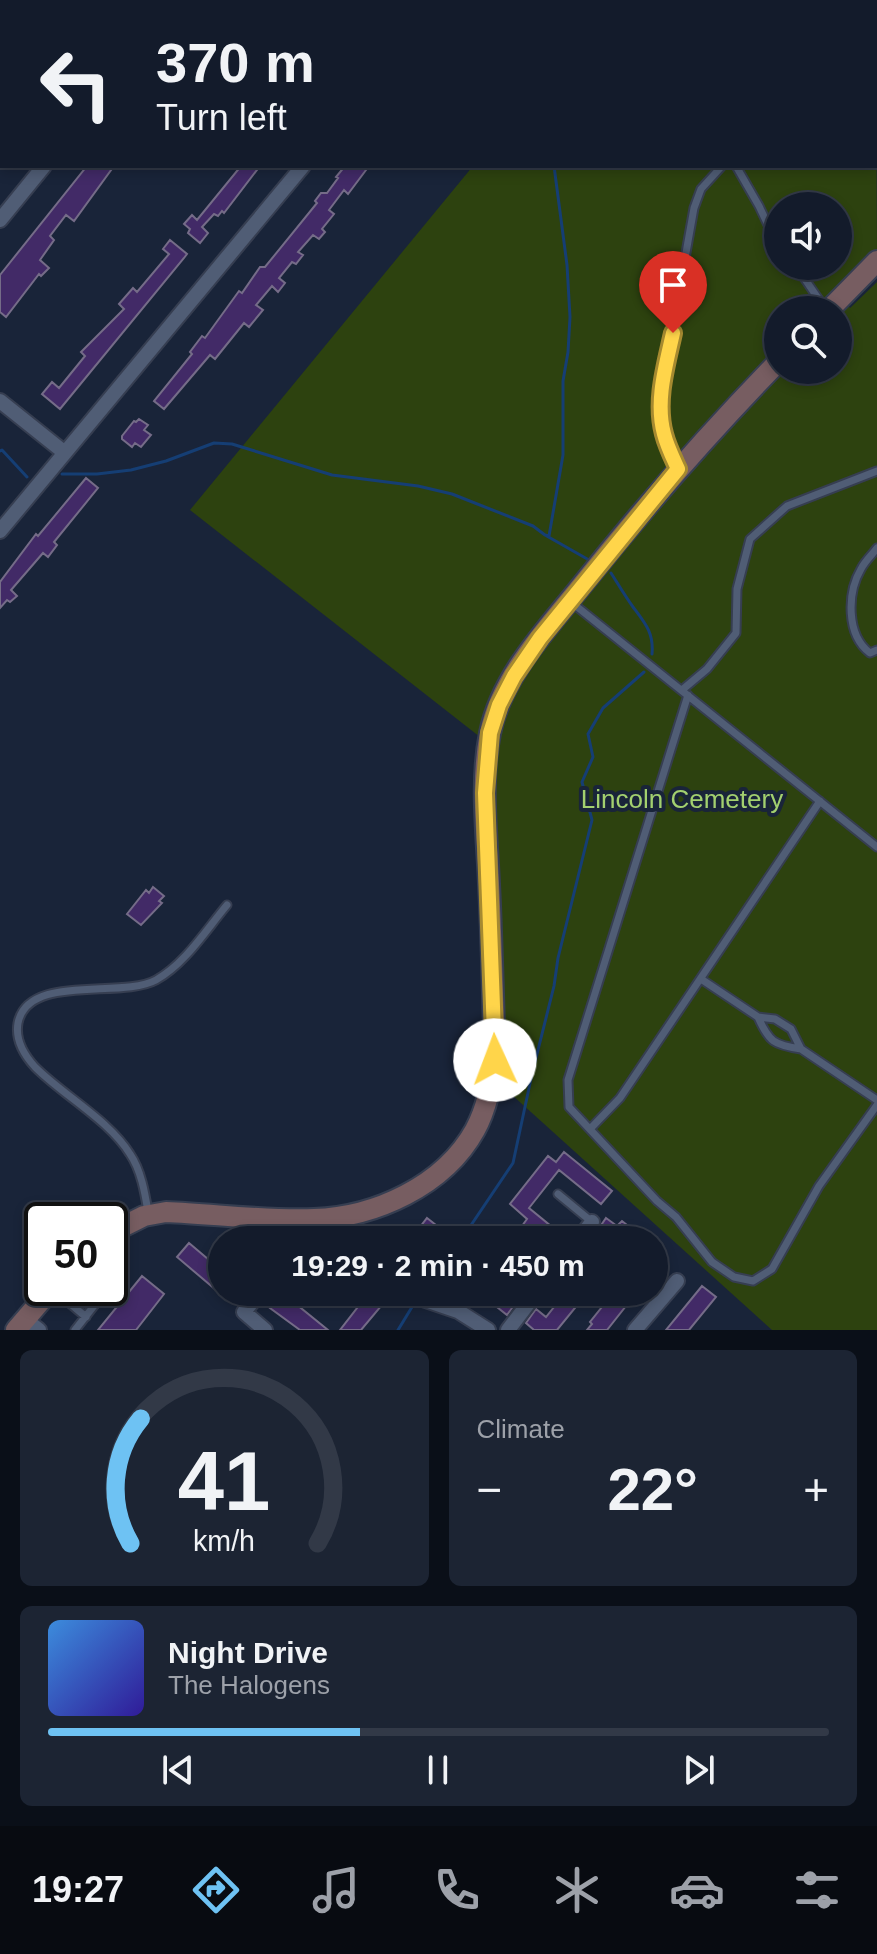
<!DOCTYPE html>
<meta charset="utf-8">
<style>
:root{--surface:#131b2b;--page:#1c2433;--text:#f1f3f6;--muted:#9da1a9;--line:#323947;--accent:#6ec2f3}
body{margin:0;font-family:Helvetica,sans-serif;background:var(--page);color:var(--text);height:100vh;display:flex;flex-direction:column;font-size:30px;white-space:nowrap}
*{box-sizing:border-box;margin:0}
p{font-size:26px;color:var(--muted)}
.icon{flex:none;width:44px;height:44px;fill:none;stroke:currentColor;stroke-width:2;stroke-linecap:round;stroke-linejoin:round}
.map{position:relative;height:1330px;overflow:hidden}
.side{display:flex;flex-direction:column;gap:20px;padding:20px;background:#0a0f18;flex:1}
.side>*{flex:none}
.top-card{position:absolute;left:0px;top:0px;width:878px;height:168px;box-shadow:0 4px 12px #0003,0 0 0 2px var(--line);background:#131b2b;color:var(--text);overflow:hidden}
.buttons{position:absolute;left:764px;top:192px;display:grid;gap:16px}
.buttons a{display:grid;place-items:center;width:88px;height:88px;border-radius:50%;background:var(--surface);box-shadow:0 4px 12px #0003,0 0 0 2px var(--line);font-size:40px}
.speed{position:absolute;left:24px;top:1202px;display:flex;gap:16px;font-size:40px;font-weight:700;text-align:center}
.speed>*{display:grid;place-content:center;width:104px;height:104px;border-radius:50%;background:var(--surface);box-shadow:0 4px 12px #0003,0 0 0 2px var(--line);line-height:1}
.speed .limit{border:4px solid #111;border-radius:12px;background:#fff;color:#111}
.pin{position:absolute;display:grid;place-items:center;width:68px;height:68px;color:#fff;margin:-82px -34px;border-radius:50% 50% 50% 0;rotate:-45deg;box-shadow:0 0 8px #0007}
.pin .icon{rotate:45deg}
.me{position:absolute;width:88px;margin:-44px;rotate:358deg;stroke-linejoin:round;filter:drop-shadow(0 0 6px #0008)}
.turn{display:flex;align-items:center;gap:28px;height:168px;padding:0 24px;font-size:36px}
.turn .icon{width:104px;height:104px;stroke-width:2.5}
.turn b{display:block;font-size:56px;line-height:68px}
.big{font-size:60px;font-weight:600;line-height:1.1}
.side .card{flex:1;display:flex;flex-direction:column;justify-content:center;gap:12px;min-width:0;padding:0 28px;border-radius:12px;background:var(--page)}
.side .dial{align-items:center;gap:0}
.dial svg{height:208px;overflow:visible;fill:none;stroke:var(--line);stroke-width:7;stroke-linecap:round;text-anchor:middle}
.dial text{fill:var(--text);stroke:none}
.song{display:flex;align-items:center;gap:24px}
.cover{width:96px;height:96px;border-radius:12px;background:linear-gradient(135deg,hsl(210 70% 55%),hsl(250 70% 35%))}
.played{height:8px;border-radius:4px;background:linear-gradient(90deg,var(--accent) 40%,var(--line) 40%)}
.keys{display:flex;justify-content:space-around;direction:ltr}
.heat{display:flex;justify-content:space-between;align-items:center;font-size:44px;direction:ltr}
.side .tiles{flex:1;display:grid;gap:20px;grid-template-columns:1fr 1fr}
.card:last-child{grid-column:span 2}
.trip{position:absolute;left:208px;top:1226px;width:460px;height:80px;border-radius:40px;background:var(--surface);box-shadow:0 4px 12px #0003,0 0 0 2px var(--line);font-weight:600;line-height:80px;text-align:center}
.menu{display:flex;height:128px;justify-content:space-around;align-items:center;background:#080b11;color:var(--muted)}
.menu .icon{width:56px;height:56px}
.menu .selected{color:var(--accent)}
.menu b{font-size:36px;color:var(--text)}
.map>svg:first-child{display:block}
.green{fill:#2d420f;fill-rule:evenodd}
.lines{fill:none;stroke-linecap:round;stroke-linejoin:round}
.stream{stroke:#153e74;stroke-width:3}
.building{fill:#422a67;stroke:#756c88;stroke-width:2}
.lane-casing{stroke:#363e51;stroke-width:11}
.street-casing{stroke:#363e51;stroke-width:18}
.secondary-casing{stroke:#363e51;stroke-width:24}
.lane{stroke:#505d75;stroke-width:7}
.street{stroke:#505d75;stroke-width:14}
.secondary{stroke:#775d61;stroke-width:20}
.route-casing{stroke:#a68a30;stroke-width:20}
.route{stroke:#ffd54a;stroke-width:14}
.labels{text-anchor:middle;stroke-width:8;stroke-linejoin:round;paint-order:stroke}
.park-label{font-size:26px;fill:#a3d06f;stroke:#192439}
</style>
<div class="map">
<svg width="877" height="1330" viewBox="0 0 877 1330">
<rect width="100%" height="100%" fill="#192439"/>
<!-- green -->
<path class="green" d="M 876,6 L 877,250 L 838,290 L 850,308 L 877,282 L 877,1330 L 772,1330 L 511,1094 L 480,737 L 190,510 L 473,166 L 876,166 ZM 778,206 L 838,206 L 838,266 L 778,266 ZM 778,310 L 838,310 L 838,370 L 778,370 Z"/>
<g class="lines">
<!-- stream -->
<path class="stream" d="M 497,0 L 498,2
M 0,451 L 2,450 L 27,477
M 62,474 L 97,474 L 131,470 L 166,461 L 214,443 L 232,444 L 332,475 L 418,486 L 452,494 L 533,526 L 545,535 L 589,560
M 545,535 L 549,536 L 563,455 L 563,381 L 568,352 L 570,317 L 567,265 L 554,166
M 611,573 C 618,584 625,596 633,607 C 645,623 654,633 652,654
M 461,1240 L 513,1163 L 532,1074 L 554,986 L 558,958 L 592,820 L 582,782 L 593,757 L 588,734 L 603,708 L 644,672
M 398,1330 L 412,1307"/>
</g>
<!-- building -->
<path class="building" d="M 87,166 L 114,166 L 74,221 L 66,215 L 50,236 L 54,240 L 40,260 L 49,268 L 41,276 L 39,274 L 6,317 L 0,312 L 0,275 Z
M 241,166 L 260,166 L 224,213 L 222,211 L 218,216 L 214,214 L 202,227 L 208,233 L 200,243 L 188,233 L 190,229 L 184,224 L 192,215 L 197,220 Z
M 345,166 L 369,166 L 348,194 L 344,190 L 329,210 L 334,214 L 322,229 L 325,232 L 319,239 L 313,235 L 298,252 L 303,255 L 296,264 L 292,262 L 279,278 L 285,283 L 278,292 L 272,286 L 256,305 L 263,310 L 249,327 L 244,323 L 215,359 L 210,355 L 164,409 L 154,401 L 192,354 L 190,352 L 202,336 L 205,338 L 239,291 L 242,293 L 260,267 L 265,267 L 317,203 L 315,201 L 321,193 L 327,193 L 338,178 L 336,177 Z
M 170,240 L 187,254 L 184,258 L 60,409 L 42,394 L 52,382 L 59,388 L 85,356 L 81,352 L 124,309 L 119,304 L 133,288 L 137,292 L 169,254 L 163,249 Z
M 139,419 L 148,425 L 144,430 L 151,435 L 141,447 L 135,443 L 132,447 L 122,439 L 122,436 L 134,421 L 136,422 Z
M 86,478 L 98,488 L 54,542 L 57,545 L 48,557 L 43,553 L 11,590 L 17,596 L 10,602 L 7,600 L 0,608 L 0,582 L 36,534 L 38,536 Z
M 153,887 L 164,896 L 159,901 L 162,903 L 141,925 L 127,914 L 146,890 L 149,893 Z
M 564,1152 L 612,1191 L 601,1204 L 559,1170 L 529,1208 L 557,1231 L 550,1240 L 540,1240 L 522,1226 L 527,1219 L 510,1204 L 548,1156 L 556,1162 Z
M 427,1218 L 441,1229 L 433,1240 L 410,1240 Z
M 606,1218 L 617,1226 L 622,1221 L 646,1240 L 591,1240 Z
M 189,1243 L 222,1271 L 222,1295 L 177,1257 Z
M 142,1276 L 164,1294 L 136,1330 L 98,1330 Z
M 702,1286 L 716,1297 L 689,1330 L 666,1330 Z
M 283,1292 L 305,1292 L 296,1304 L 328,1330 L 300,1330 L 270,1308 Z
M 478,1292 L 506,1292 L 517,1301 L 507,1315 Z
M 566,1292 L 588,1292 L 557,1330 L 534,1330 L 526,1323 L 536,1309 L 546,1317 Z
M 614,1292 L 637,1292 L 607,1330 L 587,1330 L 592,1324 L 590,1322 Z
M 368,1294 L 382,1305 L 361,1330 L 340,1330 Z"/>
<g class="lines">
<!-- lane casing -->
<g class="lane-casing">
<path id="lane" d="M 736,166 L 759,206 L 778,246
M 796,266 L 826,310
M 678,467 C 665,437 659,420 662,387 L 694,208 L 701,189 L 722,166
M 877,548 C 872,555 865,561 861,569 C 847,593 846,635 870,653 L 877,650
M 571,602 L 877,847
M 682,690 L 707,669 L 736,633 L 737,589 L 750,539 L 787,506 L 877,471
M 688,695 L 568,1080 L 569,1107 L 657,1201 L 676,1217 L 712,1262 L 734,1277 L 753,1281 L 772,1269 L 819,1186 L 877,1105
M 701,979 L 758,1017 L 775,1019 L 791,1029 L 801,1049 L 877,1100
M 758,1017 C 769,1042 774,1045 801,1049
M 590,1129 L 620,1098 L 820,801
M 558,1194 L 592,1222
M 148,1212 C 145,1193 141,1170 130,1154 C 109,1120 64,1096 35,1067 C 24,1055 15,1040 18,1023 C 28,973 121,999 156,980 C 185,964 206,930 227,905
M 54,1290 L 86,1317
M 75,1330 L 108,1288"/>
</g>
<!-- street casing -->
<g class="street-casing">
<path id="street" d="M 398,0 L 398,2
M 874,0 L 877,3
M 0,1 L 2,3
M 180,2 L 181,0
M 0,220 L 44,166
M 0,401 L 65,453
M 0,531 L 303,166
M 325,1218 L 336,1240
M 578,1240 L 592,1222
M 260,1292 L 244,1312 L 265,1330
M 402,1292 L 458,1311 L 488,1330
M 25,1319 L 39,1330
M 508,1330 L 537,1292
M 635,1330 L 677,1281"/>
</g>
<!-- secondary casing -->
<g class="secondary-casing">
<path id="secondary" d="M 829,310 L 877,261
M 110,1233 L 144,1216 L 166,1212 C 215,1214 265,1221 314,1219 C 375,1217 444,1186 475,1130 C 487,1108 491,1084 495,1060 C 493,1001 492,943 489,884 C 487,835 480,782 490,733 C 501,678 544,632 578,590 C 641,511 707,435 778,362
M 16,1330 L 52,1288"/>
</g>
<!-- lane -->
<use href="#lane" class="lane"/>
<!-- street -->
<use href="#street" class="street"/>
<!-- secondary -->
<use href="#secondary" class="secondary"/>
</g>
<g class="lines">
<!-- route casing -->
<g class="route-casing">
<path id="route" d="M 495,1060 L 485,793 L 490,733 L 499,705 L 514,676 L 540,638 L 678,469 C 673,458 667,446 664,434 C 655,401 666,365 673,333"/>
</g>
<!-- route -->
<use href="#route" class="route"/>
</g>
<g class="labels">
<!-- park labels -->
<g class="park-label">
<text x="682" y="808">Lincoln Cemetery</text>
</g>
</g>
</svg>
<div class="buttons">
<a><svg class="icon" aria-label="sound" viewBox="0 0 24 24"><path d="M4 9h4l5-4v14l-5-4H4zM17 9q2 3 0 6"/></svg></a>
<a><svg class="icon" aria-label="search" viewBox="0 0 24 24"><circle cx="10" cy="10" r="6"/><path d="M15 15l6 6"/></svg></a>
</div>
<div class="speed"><div class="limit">50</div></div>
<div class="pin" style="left:673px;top:333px;background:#d93025"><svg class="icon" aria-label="arrive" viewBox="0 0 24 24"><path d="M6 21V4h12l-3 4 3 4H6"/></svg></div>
<svg class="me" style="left:495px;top:1060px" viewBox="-20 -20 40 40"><circle r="19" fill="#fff"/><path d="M0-13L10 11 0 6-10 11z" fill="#ffd54a"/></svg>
<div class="trip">19:29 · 2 min · 450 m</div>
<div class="top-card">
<div class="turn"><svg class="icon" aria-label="left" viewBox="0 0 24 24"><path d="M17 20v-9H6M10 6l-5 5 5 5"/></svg><div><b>370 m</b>Turn left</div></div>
</div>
</div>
<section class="side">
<div class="tiles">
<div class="card dial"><svg viewBox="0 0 100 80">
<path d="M14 69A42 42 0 1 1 86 69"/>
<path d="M14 69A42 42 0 0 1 18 21" stroke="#6ec2f3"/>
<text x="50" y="56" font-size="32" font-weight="700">41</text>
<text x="50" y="72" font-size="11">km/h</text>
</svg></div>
<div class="card"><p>Climate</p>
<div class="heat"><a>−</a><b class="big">22°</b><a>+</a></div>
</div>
<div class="card">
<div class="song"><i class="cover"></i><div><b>Night Drive</b><p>The Halogens</p></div></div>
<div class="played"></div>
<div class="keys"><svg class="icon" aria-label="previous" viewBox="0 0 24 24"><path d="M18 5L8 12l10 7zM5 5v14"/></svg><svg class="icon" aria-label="pause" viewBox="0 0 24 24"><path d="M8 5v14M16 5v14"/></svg><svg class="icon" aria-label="next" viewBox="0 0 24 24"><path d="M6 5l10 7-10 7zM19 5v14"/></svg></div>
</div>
</div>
</section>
<nav class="menu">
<b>19:27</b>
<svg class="icon selected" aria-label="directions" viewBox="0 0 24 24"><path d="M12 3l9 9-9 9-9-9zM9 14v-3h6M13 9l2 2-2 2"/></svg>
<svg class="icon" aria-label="music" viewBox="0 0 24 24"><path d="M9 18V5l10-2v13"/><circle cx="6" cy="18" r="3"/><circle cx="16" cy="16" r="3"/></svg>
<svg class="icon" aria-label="phone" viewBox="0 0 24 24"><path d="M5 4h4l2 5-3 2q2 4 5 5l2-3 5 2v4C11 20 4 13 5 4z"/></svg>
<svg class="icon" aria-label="climate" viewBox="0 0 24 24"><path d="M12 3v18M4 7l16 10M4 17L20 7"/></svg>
<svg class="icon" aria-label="car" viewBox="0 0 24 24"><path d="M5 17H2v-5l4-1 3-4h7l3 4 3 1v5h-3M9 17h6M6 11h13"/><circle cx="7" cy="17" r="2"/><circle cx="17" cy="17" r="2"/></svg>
<svg class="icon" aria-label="filters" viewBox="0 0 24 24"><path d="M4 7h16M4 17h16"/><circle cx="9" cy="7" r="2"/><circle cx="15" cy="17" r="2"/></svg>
</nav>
